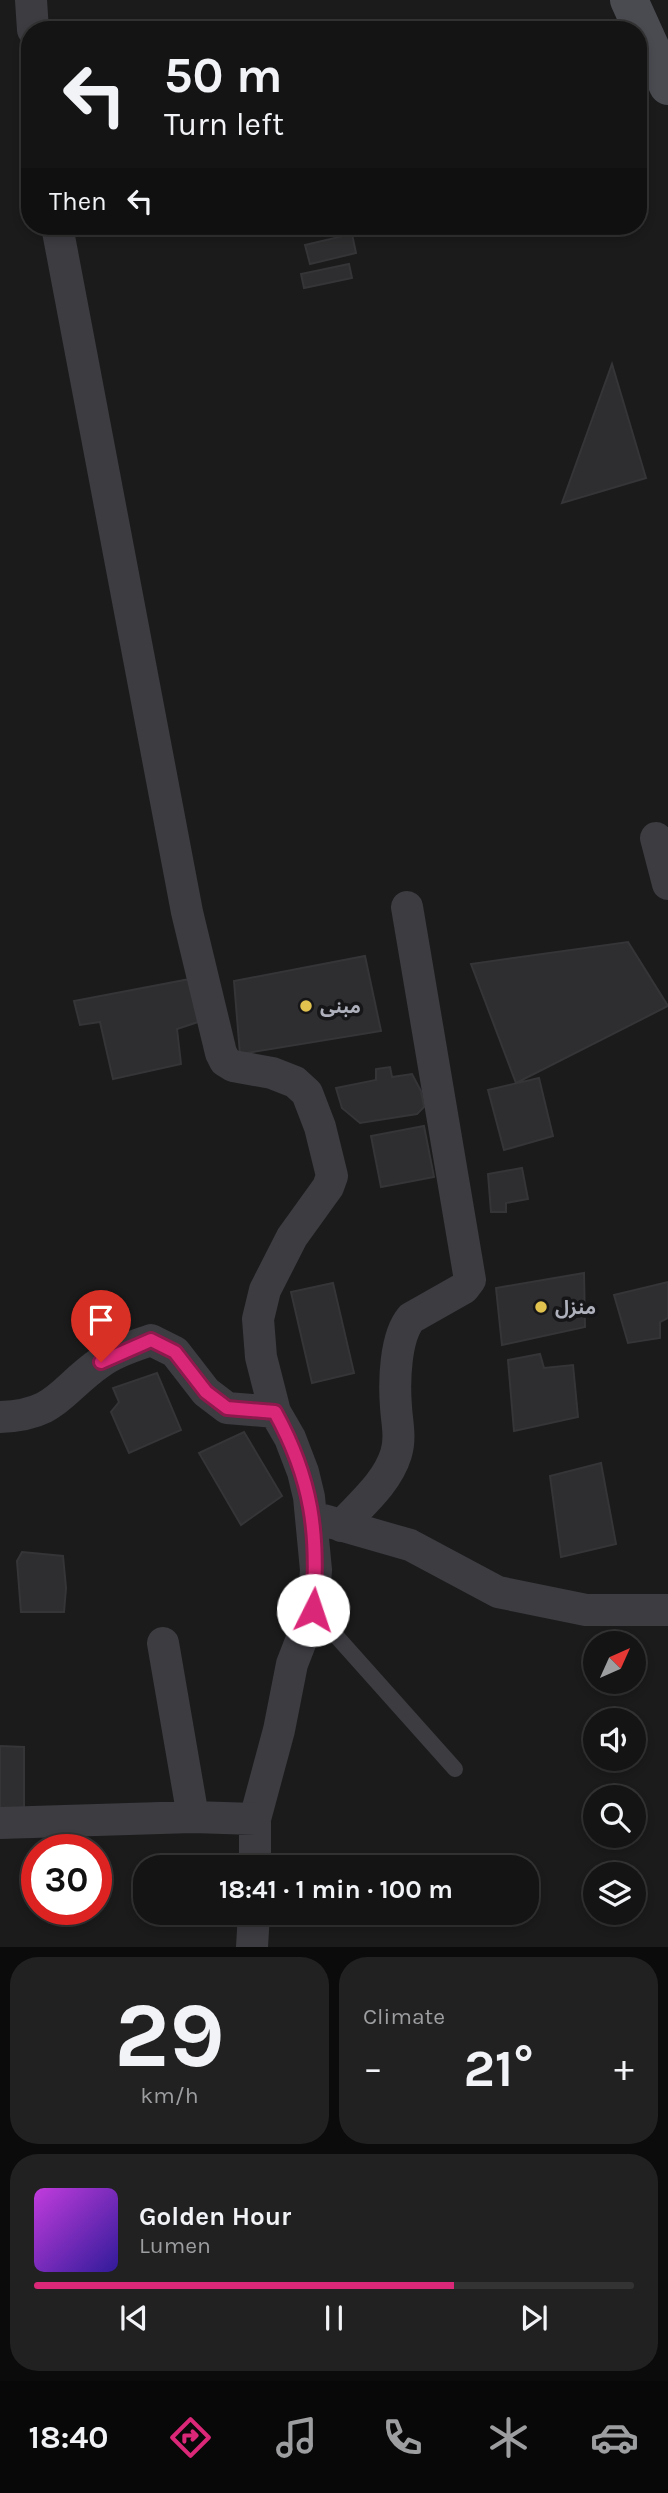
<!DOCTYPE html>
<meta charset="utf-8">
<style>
:root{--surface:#141415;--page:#212122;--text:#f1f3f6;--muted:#9d9ea0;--line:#333334;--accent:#db2777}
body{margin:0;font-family:Karla,"Noto Sans Arabic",sans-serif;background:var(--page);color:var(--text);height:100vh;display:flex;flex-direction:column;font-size:26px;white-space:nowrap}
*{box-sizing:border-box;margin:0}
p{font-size:23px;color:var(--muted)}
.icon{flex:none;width:38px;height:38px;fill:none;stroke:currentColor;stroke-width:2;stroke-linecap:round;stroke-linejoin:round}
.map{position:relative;height:1947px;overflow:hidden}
.sheet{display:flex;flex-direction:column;gap:10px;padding:10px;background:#0b0b0c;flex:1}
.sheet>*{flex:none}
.guide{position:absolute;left:21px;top:21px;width:626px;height:214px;border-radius:28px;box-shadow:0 4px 10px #0003,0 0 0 2px var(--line);background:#141415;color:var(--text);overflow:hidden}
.needle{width:46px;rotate:45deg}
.fabs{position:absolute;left:583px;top:1631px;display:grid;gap:14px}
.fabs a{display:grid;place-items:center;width:63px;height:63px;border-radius:50%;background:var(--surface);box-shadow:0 4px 10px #0003,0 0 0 2px var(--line);font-size:35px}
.speed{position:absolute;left:21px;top:1834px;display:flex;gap:14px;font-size:35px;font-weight:700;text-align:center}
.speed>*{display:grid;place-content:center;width:91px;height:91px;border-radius:50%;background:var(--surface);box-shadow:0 4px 10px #0003,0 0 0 2px var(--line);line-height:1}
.speed .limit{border:10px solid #d22;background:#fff;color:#111}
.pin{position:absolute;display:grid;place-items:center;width:60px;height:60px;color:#fff;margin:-72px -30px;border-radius:50% 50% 50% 0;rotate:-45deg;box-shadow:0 0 7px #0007}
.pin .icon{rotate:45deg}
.me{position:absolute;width:77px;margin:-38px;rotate:4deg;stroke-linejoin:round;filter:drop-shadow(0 0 5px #0008)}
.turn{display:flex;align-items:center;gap:24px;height:147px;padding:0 28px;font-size:32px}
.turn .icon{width:91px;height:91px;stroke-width:2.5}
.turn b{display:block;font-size:49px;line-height:60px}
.then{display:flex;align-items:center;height:66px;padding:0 28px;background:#0003;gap:14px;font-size:26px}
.big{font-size:52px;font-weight:700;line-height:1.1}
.sheet .widget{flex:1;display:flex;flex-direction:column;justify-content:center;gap:10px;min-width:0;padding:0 24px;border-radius:28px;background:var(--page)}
.sheet .dial{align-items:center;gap:0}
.dial b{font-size:91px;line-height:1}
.song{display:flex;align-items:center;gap:21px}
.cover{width:84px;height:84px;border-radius:10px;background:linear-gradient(135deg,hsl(290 70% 55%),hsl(250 70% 35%))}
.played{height:7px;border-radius:4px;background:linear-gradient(90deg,var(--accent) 70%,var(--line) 70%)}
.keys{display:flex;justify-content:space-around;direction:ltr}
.heat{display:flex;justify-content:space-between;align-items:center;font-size:38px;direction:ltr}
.sheet .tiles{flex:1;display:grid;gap:10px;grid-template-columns:1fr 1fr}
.widget:last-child{grid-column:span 2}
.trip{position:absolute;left:133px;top:1855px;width:406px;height:70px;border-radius:28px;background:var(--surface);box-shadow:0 4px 10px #0003,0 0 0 2px var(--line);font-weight:700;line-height:70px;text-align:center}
.menu{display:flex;height:112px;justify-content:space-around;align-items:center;background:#080808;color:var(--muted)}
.menu .icon{width:49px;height:49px}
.menu .current{color:var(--accent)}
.menu b{font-size:32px;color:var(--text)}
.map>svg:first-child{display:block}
.building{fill:#2e2e30;stroke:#353538;stroke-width:2}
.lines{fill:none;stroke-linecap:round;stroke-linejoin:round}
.service{stroke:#3c3c41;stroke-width:16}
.minor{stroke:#3c3c41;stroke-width:32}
.secondary{stroke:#4a4b51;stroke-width:38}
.route-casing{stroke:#8e194d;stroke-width:18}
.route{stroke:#db2777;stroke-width:12}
.poi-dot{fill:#e1c24f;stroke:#161618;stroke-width:2.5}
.labels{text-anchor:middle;stroke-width:7;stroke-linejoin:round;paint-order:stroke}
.poi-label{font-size:19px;font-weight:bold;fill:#aeb1bb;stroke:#161618;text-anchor:start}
</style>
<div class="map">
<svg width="668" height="1947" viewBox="0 0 668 1947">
<rect width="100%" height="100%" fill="#1b1b1c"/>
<!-- building -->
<path class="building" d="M 352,234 L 356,253 L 310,264 L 305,245 Z
M 349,264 L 352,278 L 304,288 L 301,274 Z
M 612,364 L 646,478 L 562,503 Z
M 628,942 L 668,1006 L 516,1083 L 471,964 Z
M 365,956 L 381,1031 L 240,1054 L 234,981 Z
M 190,979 L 204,1020 L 177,1029 L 181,1064 L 113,1079 L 100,1022 L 80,1025 L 74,1001 Z
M 390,1067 L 392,1077 L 412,1074 L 421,1091 L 424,1107 L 417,1114 L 360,1123 L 342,1108 L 336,1088 L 376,1080 L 376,1069 Z
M 539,1078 L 553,1136 L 504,1150 L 488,1090 Z
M 424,1126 L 434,1177 L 381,1187 L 371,1136 Z
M 522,1168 L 528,1199 L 506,1203 L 506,1212 L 491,1212 L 488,1174 Z
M 584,1273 L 585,1327 L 502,1345 L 496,1288 Z
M 668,1282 L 668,1318 L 660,1322 L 660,1338 L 628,1343 L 614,1295 Z
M 333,1283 L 354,1373 L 312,1383 L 291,1292 Z
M 540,1354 L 544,1368 L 573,1365 L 578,1417 L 514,1431 L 508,1360 Z
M 157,1373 L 181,1430 L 129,1453 L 111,1412 L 119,1402 L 113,1388 Z
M 244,1432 L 282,1496 L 241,1525 L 199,1453 Z
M 601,1463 L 616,1544 L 561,1557 L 550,1476 Z
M 22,1552 L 63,1556 L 66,1588 L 64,1612 L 21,1612 L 17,1561 Z
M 0,1746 L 24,1747 L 24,1813 L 0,1810 Z"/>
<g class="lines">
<!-- service -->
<path class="service" d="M 313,1610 L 455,1769"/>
<!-- minor -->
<path class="minor" d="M 31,0 L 33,30
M 57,226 L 187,912 L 221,1053 L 225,1061 L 233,1066 L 272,1073 L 295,1082 L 307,1093 L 320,1127 L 332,1176 L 328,1187 L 292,1237 L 265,1290 L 258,1319 L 261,1357 L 275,1412 L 290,1438 L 303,1472 L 309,1497 L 316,1570 L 313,1610 L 292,1664 L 279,1730 L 255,1819 L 255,1867
M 656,838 L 668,884
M 0,1417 C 58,1415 60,1390 101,1362 C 116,1351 134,1346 151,1340 L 175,1352 L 206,1392 L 227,1408 L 275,1412
M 323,1520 L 410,1545 L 498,1592 L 586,1610 L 668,1610
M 341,1526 C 361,1504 387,1483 396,1454 C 401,1438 397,1423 396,1407 C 394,1382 395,1337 411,1318 L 464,1288 L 470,1280 L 407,907
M 163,1643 L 193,1817
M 0,1823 L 193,1817 L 255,1819
M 252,1947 L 254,1913"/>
<!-- secondary -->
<path class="secondary" d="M 629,0 L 668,86"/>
</g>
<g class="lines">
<!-- route casing -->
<g class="route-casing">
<path id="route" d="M 101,1362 L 151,1340 L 175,1352 L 206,1392 L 227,1408 L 275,1412 C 312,1479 319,1534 313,1610"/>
</g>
<!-- route -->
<use href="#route" class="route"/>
</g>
<!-- markers -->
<g class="poi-dot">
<circle cx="306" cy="1006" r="7"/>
<circle cx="541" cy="1307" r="7"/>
</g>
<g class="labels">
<!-- poi labels -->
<g class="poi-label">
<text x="320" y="1013">مبنى</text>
<text x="555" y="1314">منزل</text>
</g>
</g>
</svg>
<div class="fabs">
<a><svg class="needle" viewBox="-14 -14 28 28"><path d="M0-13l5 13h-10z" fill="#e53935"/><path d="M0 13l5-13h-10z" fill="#9d9ea0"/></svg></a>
<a><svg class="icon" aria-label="sound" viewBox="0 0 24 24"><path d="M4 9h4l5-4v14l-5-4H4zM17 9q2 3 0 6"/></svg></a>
<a><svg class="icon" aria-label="search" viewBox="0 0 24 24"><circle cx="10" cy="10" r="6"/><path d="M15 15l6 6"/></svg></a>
<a><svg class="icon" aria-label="layers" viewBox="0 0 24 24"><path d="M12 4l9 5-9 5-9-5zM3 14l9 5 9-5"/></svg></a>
</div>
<div class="speed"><div class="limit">30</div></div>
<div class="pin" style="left:101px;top:1362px;background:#d93025"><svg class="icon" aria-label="arrive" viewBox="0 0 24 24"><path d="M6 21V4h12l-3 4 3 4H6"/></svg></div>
<svg class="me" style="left:313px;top:1610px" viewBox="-20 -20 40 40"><circle r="19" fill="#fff"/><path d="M0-13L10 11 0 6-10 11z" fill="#db2777"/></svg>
<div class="trip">18:41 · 1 min · 100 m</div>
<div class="guide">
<div class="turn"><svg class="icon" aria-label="left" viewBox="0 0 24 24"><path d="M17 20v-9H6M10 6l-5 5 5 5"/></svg><div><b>50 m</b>Turn left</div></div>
<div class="then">Then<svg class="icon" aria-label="left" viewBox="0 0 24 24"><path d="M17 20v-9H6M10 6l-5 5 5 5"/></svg></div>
</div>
</div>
<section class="sheet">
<div class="tiles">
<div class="widget dial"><b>29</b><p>km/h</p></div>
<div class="widget"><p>Climate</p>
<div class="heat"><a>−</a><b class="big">21°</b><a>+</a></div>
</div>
<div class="widget">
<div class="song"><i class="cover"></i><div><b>Golden Hour</b><p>Lumen</p></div></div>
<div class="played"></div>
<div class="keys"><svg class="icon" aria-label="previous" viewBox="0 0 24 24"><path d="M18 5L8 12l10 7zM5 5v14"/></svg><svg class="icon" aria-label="pause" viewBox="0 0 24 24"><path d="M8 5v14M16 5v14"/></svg><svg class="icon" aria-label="next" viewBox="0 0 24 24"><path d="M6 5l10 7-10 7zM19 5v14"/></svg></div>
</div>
</div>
</section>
<nav class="menu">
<b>18:40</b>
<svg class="icon current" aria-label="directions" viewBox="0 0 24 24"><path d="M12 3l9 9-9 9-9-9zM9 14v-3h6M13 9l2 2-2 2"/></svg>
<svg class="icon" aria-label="music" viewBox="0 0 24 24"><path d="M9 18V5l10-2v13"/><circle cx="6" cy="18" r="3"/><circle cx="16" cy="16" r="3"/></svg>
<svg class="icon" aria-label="phone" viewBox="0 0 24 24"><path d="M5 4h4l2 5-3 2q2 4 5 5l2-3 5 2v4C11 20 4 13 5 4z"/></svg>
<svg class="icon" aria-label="climate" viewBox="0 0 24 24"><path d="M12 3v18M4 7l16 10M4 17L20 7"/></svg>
<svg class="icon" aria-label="car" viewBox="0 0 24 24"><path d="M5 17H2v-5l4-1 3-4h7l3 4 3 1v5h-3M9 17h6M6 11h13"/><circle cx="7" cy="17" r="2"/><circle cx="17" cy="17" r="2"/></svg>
</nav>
